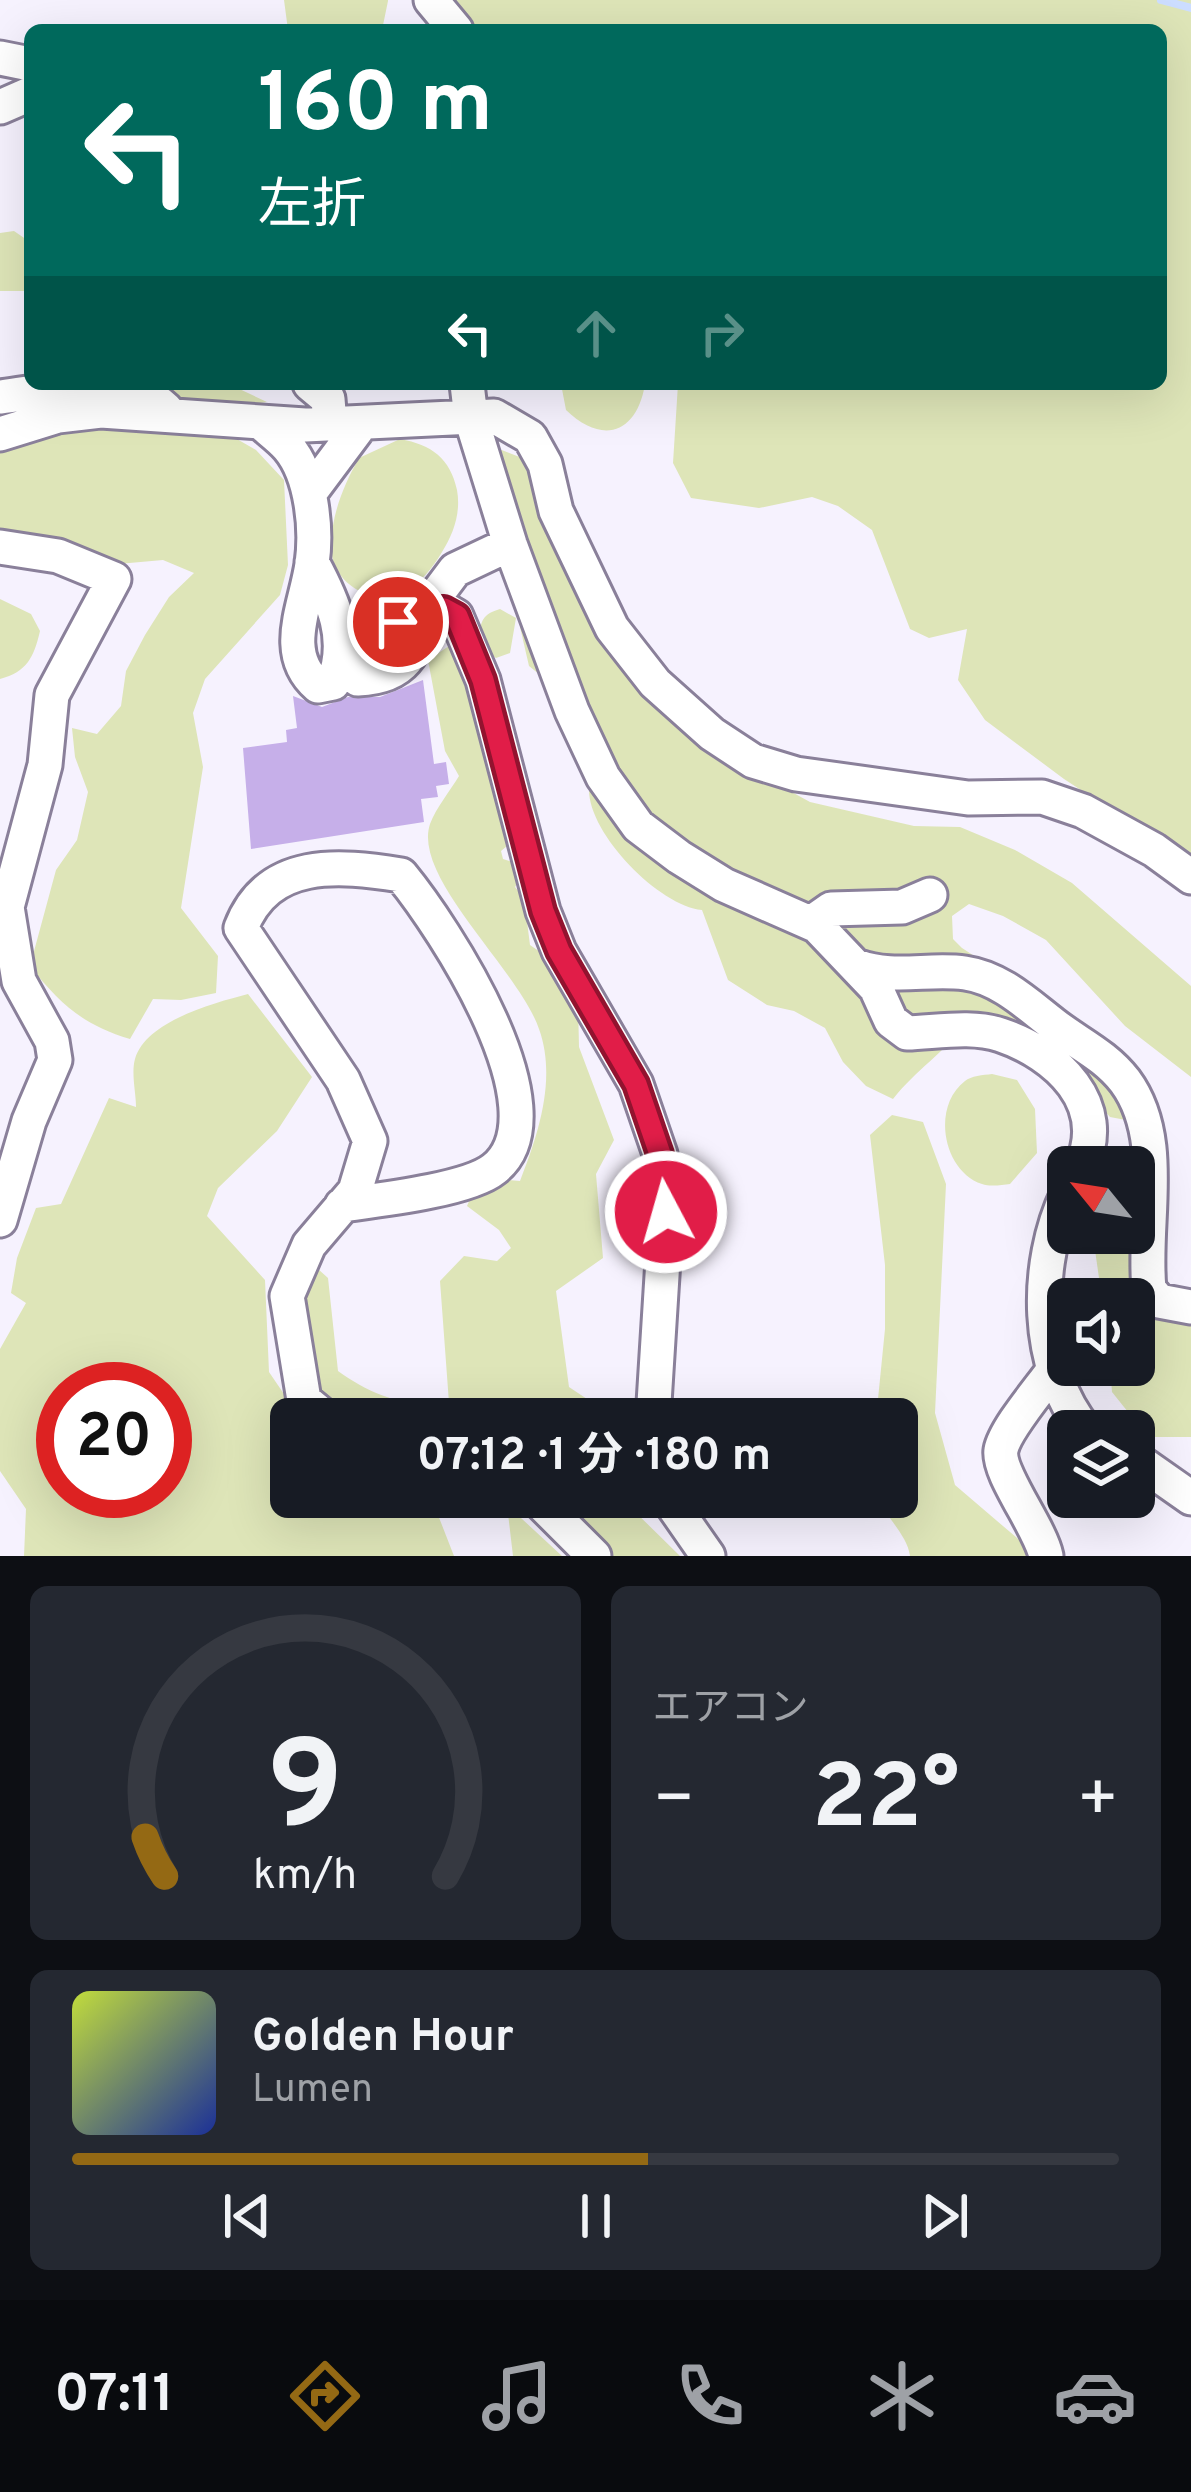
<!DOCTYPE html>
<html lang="ja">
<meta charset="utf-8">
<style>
:root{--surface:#171b24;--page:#242831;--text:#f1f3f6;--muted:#9ea1a6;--line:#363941;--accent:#946914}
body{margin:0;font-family:Overpass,"Noto Sans JP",sans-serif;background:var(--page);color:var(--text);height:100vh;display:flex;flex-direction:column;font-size:45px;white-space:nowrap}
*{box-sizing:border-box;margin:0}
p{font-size:39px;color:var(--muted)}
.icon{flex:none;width:66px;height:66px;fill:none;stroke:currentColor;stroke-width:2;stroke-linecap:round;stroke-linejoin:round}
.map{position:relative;height:1556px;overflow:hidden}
.side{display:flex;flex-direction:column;gap:30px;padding:30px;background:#0d0f14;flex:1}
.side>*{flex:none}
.hud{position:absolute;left:24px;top:24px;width:1143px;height:366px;border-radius:18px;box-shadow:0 12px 48px #0002;background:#00695c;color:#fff;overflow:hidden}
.needle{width:78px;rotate:300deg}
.tools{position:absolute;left:1047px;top:1146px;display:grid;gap:24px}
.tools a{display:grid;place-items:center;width:108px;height:108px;border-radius:18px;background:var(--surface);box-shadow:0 12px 48px #0002;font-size:60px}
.speed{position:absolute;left:36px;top:1362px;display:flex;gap:24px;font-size:60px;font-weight:700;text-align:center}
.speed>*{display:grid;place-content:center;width:156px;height:156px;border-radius:50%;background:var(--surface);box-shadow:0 12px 48px #0002;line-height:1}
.speed .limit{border:18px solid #d22;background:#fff;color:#111}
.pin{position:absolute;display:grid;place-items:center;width:102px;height:102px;color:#fff;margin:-51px;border:6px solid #fff;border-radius:50%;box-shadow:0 3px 12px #0007}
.me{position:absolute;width:132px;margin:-66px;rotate:354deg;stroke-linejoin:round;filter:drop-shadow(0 0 9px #0008)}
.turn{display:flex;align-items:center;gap:42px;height:252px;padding:0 36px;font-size:54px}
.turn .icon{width:156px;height:156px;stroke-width:2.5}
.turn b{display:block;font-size:84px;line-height:102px}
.lanes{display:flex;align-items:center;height:114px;padding:0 36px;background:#0003;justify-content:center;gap:60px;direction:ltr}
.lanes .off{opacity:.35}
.big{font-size:90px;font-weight:700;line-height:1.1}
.side .tile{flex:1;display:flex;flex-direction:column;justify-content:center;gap:18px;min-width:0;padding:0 42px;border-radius:18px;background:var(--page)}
.side .dial{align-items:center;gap:0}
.dial svg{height:312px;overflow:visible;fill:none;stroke:var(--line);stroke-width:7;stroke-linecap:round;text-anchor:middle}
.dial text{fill:var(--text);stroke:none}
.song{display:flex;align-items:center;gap:36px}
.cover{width:144px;height:144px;border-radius:18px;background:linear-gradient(135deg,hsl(70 70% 55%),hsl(230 70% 35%))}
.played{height:12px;border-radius:6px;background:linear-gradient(90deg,var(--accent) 55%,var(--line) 55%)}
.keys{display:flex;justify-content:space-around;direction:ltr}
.heat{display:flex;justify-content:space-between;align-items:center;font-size:66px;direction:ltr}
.side .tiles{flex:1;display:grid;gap:30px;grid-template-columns:1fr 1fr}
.tile:last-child{grid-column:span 2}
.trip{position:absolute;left:270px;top:1398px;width:648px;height:120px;border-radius:18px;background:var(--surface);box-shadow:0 12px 48px #0002;font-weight:700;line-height:120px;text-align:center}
.tabs{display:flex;height:192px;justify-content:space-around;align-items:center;background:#090b0e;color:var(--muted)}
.tabs .icon{width:84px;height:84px}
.tabs .selected{color:var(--accent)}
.tabs b{font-size:54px;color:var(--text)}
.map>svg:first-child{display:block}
.green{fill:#dee5b8;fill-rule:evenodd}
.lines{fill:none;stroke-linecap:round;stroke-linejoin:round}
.stream{stroke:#cdf;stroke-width:8}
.building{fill:#c6afe9}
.minor-casing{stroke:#8a809a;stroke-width:39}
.minor{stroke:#fff;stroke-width:33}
.route-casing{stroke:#92132f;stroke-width:30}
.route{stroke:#e11d48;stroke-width:21}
</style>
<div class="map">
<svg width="1191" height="1556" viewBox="0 0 1191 1556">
<rect width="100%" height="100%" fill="#f6f2fe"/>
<!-- green -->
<path class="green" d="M 284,0 L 388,0 L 388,1 L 382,30 L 288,30 Z
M 442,0 L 1191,0 L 1191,862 L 1064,779 L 985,720 L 958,680 L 967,629 L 929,638 L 910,629 L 872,530 L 838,506 L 812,497 L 759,508 L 691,498 L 673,463 L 678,384 L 1161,384 L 1161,30 L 466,30 Z
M 14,231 L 30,242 L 30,291 L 0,291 L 0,233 Z
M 166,384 L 233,386 L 267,402 L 216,410 L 216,427 L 256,450 L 284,480 L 288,565 L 280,595 L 205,679 L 193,713 L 203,767 L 181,908 L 218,956 L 216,993 L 181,1000 L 153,999 L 130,1039 C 83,1025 60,1004 30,966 L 56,870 L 77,840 L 88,792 L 75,757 L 72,728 L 97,734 L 121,706 L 126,671 L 145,635 L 169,597 L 194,573 L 163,560 L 62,569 L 0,562 L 0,408 L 112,401 Z
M 561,384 L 645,384 C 637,434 602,445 566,410 Z
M 400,439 C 432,445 450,458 457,490 C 461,512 454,533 442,552 C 432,569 421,582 404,592 C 377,608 337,586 332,556 C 328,522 343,486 359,458 Z
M 499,449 L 535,463 L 617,656 L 748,768 L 810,802 L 914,826 L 960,827 L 1015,850 L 1072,883 L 1191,986 L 1191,1077 L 1125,1026 L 1046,940 L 1003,916 L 969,904 L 952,916 L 953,939 L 962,948 L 1031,993 L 1152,1125 L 1110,1117 L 1063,1062 L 967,1022 C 945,1052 916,1070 893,1099 L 866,1086 L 843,1062 L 825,1028 L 794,1011 L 767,1005 L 728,980 L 702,910 C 659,906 589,834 589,790 C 589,772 598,750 602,733 L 580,707 L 529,666 L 520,627 L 529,564 L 480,482 Z
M 0,599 L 31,614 L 40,631 C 34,657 27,672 0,679 Z
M 500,609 L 516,618 L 510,653 L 496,658 L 479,646 C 480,625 479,615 500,609 Z
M 452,644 L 462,647 L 513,841 L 501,851 L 503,859 L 516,863 L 524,872 L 515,887 L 524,898 L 530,945 L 556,963 L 578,1002 L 579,1047 L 614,1140 L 596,1174 L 603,1258 L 556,1291 L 569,1387 L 596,1405 L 602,1419 L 488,1419 L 485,1412 L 468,1419 L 356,1419 L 322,1399 C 311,1356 290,1307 318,1269 L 328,1278 L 338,1371 C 371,1395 408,1409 449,1403 L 440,1281 L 464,1256 L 497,1261 L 511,1248 L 499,1230 L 467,1206 L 476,1185 L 497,1179 L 520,1181 C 538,1135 557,1079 539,1029 C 519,970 412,878 430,824 C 436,808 450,791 459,776 L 445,751 L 428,660 Z
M 248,994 L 312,1077 L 277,1131 L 218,1188 L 207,1216 L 265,1280 L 269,1372 L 301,1419 L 291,1419 L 291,1497 L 431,1497 L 454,1556 L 24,1556 L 26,1509 L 0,1471 L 0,1349 L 26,1303 L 11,1293 L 17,1258 L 36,1208 L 61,1204 L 109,1098 L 136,1107 C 136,1093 131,1073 135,1059 C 146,1021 214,1003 248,994 ZM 63,1389 L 165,1389 L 165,1491 L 63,1491 Z
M 992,1074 L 1017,1080 L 1035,1109 L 1037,1153 L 1010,1184 C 1002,1185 990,1187 982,1184 C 943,1171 931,1107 965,1081 C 971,1076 983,1075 992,1074 Z
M 892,1115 L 923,1122 L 946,1184 L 935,1413 L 955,1485 L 1024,1544 L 1026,1556 L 910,1556 C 907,1534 886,1519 879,1497 L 897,1497 L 897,1419 L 876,1419 L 885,1329 L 885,1265 L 870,1135 Z
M 1099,1233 L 1133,1233 L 1140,1297 L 1191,1313 L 1191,1437 L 1148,1437 L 1112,1392 L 1110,1365 L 1134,1365 L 1134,1299 L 1102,1299 L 1094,1243 Z
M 542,1497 L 620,1497 L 680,1556 L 602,1556 Z
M 507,1505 L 562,1556 L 513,1556 Z"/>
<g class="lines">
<!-- stream -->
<path class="stream" d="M 1161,0 L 1191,8"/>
</g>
<!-- building -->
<path class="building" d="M 423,680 L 434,764 L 446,762 L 449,784 L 436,786 L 438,797 L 421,799 L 424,822 L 251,849 L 243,748 L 287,742 L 286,730 L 297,728 L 293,696 L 322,707 L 348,697 L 380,697 Z"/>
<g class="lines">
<!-- minor casing -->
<g class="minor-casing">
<path id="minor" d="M 431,0 L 456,30
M 0,58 L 30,64
M 0,107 L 30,94
M 310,384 L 328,399 L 330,424
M 467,384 L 471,418 L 510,544 L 572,711 L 603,777 L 638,826 L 679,857 L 724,885 L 817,926 L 876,988 L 891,1021 L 907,1033 C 937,1032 972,1025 1001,1035 C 1057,1054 1111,1104 1081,1167
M 0,397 C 51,391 134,369 171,415
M 260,422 C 269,430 280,438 288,447 C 312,475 317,529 312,564 C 306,606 280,653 318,686 L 333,683 C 351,639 333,601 312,562
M 0,434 L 58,416 L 101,411 L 305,425 L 494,416 L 530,437 L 545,464 L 556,511 L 612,628 L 655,683 L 712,734 L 753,761 L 796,774 L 968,798 L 1042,797 L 1083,811 L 1154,850 L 1191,877
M 309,494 L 362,423
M 510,544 L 455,570 L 425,610 L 372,635 L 354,650 L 349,666 L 358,679 C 405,677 416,654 425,610 L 444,609 L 456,616 L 483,680 L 543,911 L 559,951 L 636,1084 L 660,1154 L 666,1212 L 653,1419
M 0,547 L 58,556 L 114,579 L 52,695 L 45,765 L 7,907 L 19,981 L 52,1041 L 55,1060 L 29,1121 L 0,1220
M 811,923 L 831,909 L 902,907 L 930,895
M 856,966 C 894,980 927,968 965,973 C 1000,978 1027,1004 1053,1024 C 1077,1043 1105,1055 1125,1081 C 1168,1139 1142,1222 1149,1289 L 1159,1301 L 1191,1307
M 1068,1193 C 1034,1264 1034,1368 1086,1431
M 327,1419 L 304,1400 L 287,1296 L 309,1245 L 355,1191 L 370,1141 L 343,1080 L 241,928 C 268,858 339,865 401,875 C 443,926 566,1112 494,1169 C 468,1190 378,1200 342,1205
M 1134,1458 L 1191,1498
M 535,1497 L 594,1556
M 667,1497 L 708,1556
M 1046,1556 C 1040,1527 997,1473 1001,1450 C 1005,1429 1041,1388 1054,1369"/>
</g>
<!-- minor -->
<use href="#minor" class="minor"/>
</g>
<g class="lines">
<!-- route casing -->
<g class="route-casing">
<path id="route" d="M 398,622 L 425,610 L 444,609 L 457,616 L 483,680 L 543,911 L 559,951 L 636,1084 L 660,1154 L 666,1212"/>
</g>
<!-- route -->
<use href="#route" class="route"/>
</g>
</svg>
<div class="tools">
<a><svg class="needle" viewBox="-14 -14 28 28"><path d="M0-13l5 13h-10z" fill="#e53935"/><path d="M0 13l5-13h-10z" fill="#9ea1a6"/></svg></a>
<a><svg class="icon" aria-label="sound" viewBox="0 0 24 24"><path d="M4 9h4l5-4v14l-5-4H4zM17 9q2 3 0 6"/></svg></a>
<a><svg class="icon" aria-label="layers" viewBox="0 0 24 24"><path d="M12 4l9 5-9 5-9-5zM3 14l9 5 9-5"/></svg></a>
</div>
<div class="speed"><div class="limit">20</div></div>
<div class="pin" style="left:398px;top:622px;background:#d93025"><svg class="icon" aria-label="arrive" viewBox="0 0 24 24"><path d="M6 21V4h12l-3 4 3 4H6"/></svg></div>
<svg class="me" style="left:666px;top:1212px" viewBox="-20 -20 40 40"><circle r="17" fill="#e11d48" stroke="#fff" stroke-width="3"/><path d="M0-11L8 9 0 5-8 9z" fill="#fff"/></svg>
<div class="trip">07:12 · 1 分 · 180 m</div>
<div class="hud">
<div class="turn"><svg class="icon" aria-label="left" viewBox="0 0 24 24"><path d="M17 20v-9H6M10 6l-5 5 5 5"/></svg><div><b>160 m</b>左折</div></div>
<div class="lanes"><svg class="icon" aria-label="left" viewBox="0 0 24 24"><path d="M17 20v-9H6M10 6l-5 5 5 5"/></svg><svg class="icon off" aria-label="ahead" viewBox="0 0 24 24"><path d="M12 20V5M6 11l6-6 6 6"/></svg><svg class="icon off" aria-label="right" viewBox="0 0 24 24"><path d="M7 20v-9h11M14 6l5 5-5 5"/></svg></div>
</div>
</div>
<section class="side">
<div class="tiles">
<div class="tile dial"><svg viewBox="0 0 100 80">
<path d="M14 69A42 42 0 1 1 86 69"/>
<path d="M14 69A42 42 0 0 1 9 59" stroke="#946914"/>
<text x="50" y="56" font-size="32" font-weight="700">9</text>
<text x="50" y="72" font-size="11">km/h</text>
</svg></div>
<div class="tile"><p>エアコン</p>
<div class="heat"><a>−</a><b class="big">22°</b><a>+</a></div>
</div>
<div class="tile">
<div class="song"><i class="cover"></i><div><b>Golden Hour</b><p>Lumen</p></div></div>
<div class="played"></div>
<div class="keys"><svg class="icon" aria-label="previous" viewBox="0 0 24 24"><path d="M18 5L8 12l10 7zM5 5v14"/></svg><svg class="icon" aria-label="pause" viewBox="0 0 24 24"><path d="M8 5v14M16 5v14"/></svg><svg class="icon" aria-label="next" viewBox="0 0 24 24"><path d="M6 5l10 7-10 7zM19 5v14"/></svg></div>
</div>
</div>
</section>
<nav class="tabs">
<b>07:11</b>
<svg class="icon selected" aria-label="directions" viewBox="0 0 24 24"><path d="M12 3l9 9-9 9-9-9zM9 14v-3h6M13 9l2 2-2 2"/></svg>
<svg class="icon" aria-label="music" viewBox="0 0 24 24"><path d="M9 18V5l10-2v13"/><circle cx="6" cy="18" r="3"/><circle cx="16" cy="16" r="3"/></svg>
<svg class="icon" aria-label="phone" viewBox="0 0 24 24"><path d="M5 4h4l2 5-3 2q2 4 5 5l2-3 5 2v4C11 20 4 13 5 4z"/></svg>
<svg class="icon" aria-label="climate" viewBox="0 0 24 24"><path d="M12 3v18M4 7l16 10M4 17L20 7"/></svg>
<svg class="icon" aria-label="car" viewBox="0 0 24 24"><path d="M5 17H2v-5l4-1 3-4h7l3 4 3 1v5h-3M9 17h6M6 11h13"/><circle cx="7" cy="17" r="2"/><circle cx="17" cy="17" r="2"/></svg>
</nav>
